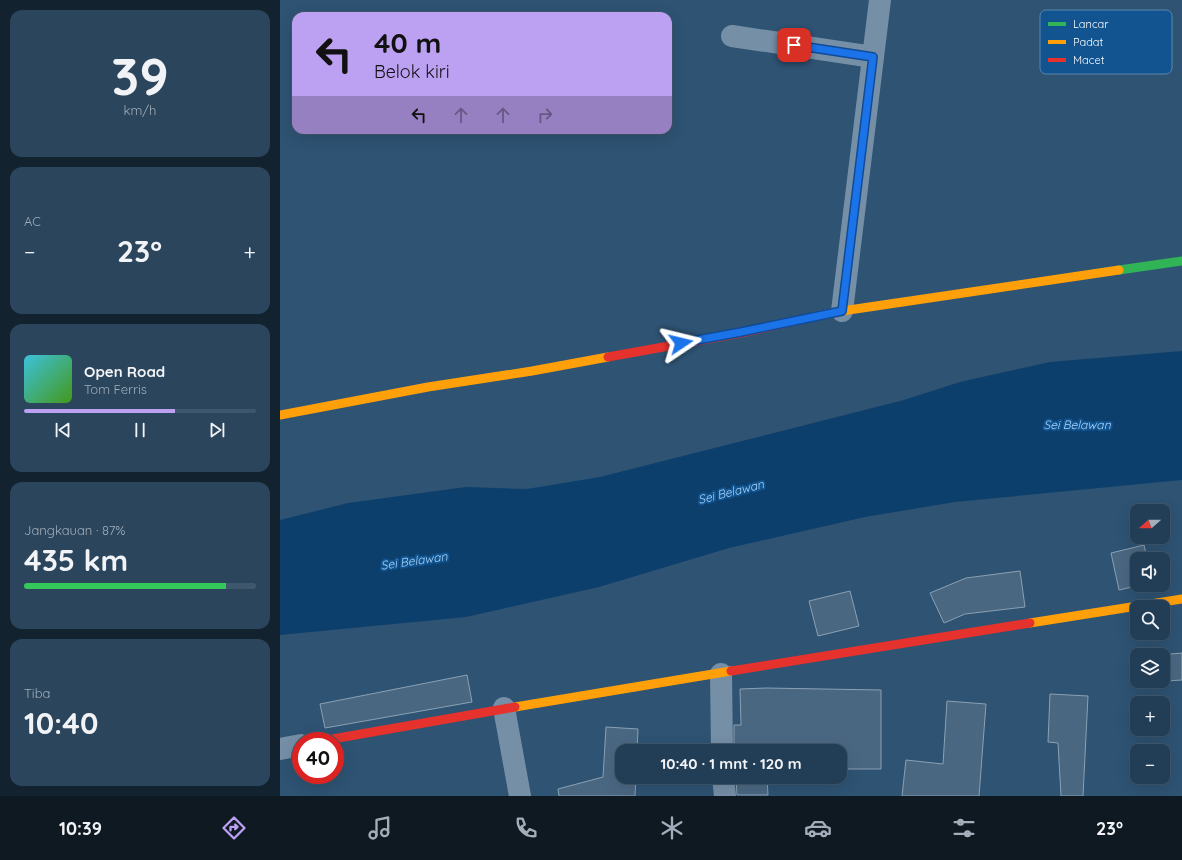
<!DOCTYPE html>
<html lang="id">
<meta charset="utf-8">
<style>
:root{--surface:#223e56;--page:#2a455c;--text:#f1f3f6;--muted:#a2aeb9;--line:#3f576c;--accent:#bca0f2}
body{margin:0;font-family:Quicksand,sans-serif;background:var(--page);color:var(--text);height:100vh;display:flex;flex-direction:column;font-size:15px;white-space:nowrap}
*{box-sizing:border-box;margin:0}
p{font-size:13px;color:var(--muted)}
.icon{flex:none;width:22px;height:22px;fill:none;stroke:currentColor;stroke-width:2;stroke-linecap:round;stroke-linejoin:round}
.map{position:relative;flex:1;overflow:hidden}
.details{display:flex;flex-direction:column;gap:10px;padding:10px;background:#13222f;width:280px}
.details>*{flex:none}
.banner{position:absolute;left:12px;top:12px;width:380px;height:122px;border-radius:12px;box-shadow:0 4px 16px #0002,0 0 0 1px var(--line);background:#bca0f2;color:#111;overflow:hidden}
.needle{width:26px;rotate:249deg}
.fabs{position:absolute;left:850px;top:504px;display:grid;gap:8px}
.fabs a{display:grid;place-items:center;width:40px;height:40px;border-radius:8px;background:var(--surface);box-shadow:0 4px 16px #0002,0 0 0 1px var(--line);font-size:20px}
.speed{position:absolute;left:12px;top:732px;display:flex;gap:8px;font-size:20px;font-weight:700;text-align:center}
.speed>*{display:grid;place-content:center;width:52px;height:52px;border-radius:50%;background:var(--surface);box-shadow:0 4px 16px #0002,0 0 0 1px var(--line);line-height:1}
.speed .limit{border:6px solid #d22;background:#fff;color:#111}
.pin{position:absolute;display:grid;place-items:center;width:34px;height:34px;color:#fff;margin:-17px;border-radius:8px;box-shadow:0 2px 6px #0006}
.me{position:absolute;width:44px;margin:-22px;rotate:80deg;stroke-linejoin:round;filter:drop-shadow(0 0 3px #0008)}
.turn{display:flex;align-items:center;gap:14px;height:84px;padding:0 16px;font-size:18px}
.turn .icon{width:52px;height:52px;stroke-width:2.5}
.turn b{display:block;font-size:28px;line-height:34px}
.lanes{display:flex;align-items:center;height:38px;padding:0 16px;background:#0003;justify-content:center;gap:20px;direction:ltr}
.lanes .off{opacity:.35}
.big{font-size:30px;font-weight:800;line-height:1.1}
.details .tile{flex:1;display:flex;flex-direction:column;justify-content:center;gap:6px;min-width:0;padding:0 14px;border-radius:12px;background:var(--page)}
.details .dial{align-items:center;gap:0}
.dial b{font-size:52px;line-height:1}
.song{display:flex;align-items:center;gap:12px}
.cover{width:48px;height:48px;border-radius:6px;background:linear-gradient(135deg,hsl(190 70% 55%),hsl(100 70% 35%))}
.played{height:4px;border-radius:2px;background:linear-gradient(90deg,var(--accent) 65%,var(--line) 65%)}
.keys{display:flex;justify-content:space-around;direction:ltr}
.heat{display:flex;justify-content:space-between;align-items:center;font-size:22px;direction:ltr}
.charge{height:6px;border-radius:3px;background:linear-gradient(90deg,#34c759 87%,var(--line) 0)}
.trip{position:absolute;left:335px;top:744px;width:232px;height:40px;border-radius:12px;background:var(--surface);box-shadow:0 4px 16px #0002,0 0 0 1px var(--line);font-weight:800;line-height:40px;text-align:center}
.dock{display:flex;height:64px;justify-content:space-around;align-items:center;background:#0e1922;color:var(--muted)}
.dock .icon{width:28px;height:28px}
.dock .active{color:var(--accent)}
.dock b{font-size:18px;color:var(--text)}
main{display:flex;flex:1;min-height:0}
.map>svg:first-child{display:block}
.water{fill:#0d3f6d}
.building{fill:#4a6782;stroke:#8aa1b4}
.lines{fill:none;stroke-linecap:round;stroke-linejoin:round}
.street{stroke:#758fa6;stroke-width:22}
.fast{stroke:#30b455;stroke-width:9}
.slow{stroke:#ff9f0a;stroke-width:9}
.jam{stroke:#e5322d;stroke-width:9}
.route-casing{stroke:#114b97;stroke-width:10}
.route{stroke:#1a73e8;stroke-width:7}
.labels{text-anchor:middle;stroke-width:4;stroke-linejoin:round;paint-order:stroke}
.water-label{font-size:12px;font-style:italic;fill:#a8d4f9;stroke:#115490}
.key{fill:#115490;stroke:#5887b1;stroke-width:1}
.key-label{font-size:11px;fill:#fff}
</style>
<main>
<section class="details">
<div class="tile dial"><b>39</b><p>km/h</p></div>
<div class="tile"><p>AC</p>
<div class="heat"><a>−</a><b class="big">23°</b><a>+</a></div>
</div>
<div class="tile">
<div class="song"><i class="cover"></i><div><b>Open Road</b><p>Tom Ferris</p></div></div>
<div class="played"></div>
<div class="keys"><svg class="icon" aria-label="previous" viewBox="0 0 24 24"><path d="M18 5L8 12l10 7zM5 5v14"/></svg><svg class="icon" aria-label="pause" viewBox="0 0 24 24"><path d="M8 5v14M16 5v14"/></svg><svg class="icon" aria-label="next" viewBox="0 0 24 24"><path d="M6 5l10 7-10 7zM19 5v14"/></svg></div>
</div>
<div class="tile"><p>Jangkauan · 87%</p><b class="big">435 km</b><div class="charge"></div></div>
<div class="tile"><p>Tiba</p><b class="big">10:40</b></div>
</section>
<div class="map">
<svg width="902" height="796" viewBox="0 0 902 796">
<rect width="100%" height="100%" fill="#2e5373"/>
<!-- water -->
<path class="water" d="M 902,351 L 902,480 L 675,502 L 585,517 L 449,548 L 319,587 L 186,617 L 0,635 L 0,520 L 68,503 L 186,487 L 247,489 L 320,477 L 624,400 L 680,382 L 770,362 Z"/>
<!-- building -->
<path class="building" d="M 864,545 L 867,559 L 857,559 L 857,585 L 861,585 L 839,590 L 831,553 Z
M 740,571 L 745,607 L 685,614 L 664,623 L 650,593 L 686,578 Z
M 570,591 L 579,626 L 538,636 L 529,601 Z
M 902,653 L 902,680 L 872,682 L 883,681 L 883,655 L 880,655 Z
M 187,675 L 192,702 L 45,728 L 40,704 Z
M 486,688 L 601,690 L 601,769 L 560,769 L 560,751 L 454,751 L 454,725 L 461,725 L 460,689 Z
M 770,694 L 808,696 L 803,796 L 781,796 L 778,743 L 768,742 Z
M 667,701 L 706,704 L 699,796 L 622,796 L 626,760 L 663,764 Z
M 326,727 L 358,729 L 357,751 L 342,751 L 342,777 L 356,777 L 355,796 L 279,796 L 278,789 L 323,777 Z
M 456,777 L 487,777 L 488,795 L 457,795 Z"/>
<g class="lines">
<!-- street -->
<path class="street" d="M 452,36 L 593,57
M 562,311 L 600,0
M 441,674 L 442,751
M 224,708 L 240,796
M 0,749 L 21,745
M 443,777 L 445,796"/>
<!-- fast -->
<path class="fast" d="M 839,270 L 902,261"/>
<!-- slow -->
<path class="slow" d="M 537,316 L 562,311 L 839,270
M 0,415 L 148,387 L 252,371 L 328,357
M 750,623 L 902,599
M 235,707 L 451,671"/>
<!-- jam -->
<path class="jam" d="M 328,357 L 461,333 L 537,316
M 451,671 L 750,623
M 41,741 L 235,707"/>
</g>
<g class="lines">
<!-- route casing -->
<g class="route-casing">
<path id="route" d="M 401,343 L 461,332 L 562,311 L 593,57 L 514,45"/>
</g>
<!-- route -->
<use href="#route" class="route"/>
</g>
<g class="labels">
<!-- water labels -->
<g class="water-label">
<text x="797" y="429">Sei Belawan</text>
<text transform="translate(451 492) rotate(-14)" y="4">Sei Belawan</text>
<text transform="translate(134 561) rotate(-8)" y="4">Sei Belawan</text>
</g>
</g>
<!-- legend -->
<rect x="760" y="10" width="132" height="64" rx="6" class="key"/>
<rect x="768" y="22" width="18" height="4" fill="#30b455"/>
<rect x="768" y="40" width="18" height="4" fill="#ff9f0a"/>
<rect x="768" y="58" width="18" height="4" fill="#e5322d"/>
<g class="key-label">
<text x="793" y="28">Lancar</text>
<text x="793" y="46">Padat</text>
<text x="793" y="64">Macet</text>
</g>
</svg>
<div class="fabs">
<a><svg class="needle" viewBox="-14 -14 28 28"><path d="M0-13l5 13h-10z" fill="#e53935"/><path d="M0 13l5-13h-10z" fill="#a2aeb9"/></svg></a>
<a><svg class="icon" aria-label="sound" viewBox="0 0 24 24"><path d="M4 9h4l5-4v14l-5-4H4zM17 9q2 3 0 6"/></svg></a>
<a><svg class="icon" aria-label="search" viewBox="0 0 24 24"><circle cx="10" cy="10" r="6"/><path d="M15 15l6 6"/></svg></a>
<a><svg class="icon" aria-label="layers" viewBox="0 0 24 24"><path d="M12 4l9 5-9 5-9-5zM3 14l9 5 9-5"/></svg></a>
<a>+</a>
<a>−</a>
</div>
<div class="speed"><div class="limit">40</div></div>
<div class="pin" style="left:514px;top:45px;background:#d93025"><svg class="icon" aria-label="arrive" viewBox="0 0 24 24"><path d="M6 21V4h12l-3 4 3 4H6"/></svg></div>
<svg class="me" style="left:401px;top:343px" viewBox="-20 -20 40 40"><path d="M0-17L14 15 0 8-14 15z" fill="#1a73e8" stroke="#fff" stroke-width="4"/></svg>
<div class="trip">10:40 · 1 mnt · 120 m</div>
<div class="banner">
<div class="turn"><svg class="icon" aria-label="left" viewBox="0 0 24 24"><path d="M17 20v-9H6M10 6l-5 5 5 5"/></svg><div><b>40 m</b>Belok kiri</div></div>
<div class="lanes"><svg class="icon" aria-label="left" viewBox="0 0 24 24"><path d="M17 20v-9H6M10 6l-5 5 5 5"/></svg><svg class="icon off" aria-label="ahead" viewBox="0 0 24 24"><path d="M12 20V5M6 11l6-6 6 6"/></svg><svg class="icon off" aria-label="ahead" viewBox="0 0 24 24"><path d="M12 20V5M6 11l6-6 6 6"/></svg><svg class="icon off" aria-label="right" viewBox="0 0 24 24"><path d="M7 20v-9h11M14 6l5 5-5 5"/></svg></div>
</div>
</div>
</main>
<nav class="dock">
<b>10:39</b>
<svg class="icon active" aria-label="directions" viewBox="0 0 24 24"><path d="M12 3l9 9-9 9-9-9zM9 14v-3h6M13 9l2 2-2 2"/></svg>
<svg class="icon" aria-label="music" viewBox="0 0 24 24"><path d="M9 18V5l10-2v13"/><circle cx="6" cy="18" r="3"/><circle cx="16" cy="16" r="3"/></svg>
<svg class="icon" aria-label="phone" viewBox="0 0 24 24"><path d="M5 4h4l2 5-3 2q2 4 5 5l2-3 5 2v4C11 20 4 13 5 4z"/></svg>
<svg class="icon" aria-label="climate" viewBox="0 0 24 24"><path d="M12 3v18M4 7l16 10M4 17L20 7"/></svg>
<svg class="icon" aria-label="car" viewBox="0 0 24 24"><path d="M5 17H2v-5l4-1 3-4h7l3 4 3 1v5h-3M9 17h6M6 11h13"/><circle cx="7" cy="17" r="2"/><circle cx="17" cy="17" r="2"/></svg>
<svg class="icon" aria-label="filters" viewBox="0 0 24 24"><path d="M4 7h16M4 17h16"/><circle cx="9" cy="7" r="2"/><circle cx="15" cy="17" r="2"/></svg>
<b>23°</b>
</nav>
